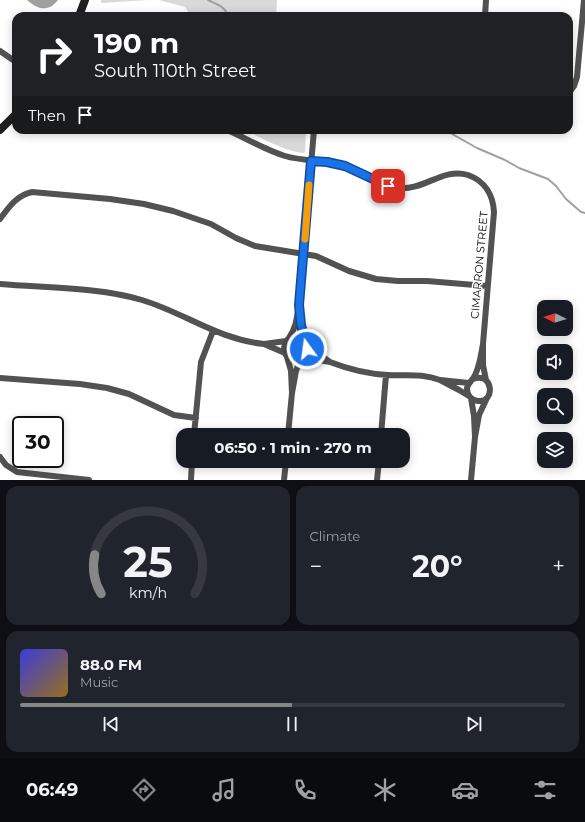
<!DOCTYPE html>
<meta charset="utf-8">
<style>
:root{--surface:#171b24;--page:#20242c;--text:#f1f3f6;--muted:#9ea1a6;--line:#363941;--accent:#858687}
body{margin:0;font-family:Montserrat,sans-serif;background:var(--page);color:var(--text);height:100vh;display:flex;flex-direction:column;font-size:15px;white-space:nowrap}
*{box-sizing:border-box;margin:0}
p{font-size:13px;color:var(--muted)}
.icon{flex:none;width:22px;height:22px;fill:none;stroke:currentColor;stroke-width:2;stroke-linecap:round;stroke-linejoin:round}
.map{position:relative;height:480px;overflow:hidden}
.details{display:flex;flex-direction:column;gap:6px;padding:6px;background:#0d0f14;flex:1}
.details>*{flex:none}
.banner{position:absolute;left:12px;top:12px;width:561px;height:122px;border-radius:12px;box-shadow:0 2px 10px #0003;background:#202124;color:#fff;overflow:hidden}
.needle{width:26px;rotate:275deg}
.controls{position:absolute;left:537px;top:300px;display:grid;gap:8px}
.controls a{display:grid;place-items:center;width:36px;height:36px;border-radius:8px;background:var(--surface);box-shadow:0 2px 10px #0003;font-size:20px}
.speed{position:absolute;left:12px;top:416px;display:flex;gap:8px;font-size:20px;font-weight:700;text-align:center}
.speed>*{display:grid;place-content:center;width:52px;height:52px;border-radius:50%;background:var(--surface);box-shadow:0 2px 10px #0003;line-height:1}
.speed .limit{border:2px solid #111;border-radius:6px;background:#fff;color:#111}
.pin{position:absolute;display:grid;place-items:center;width:34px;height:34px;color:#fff;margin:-17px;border-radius:8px;box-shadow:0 2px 6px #0006}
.me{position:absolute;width:44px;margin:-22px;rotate:346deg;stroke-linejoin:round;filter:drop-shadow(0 0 3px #0008)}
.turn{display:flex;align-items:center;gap:14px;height:84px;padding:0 16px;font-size:18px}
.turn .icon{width:52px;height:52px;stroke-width:2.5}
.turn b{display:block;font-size:28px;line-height:34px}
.then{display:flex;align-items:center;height:38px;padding:0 16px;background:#0003;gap:8px;font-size:15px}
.big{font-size:30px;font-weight:700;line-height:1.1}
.details .tile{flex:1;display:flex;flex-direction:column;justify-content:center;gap:6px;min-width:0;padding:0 14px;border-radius:12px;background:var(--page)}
.details .dial{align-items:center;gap:0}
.dial svg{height:104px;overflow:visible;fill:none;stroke:var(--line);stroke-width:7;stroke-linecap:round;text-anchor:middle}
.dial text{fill:var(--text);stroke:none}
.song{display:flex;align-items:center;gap:12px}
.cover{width:48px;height:48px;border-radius:6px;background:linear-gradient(135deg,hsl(240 70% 55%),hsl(40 70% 35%))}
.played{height:4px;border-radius:2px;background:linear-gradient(90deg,var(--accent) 50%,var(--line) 50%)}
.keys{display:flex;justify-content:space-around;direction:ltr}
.heat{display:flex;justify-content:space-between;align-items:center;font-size:22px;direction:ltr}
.details .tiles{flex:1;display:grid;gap:6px;grid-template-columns:1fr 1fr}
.tile:last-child{grid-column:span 2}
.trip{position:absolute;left:176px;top:428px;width:234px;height:40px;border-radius:12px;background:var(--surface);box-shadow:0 2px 10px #0003;font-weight:700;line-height:40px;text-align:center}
.menu{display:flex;height:64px;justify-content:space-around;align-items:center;background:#090b0e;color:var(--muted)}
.menu .icon{width:28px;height:28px}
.menu .selected{color:var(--accent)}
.menu b{font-size:18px;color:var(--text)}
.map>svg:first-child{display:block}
.green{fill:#d9d9d9}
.water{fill:#a0a0a0}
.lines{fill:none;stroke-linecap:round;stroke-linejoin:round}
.stream{stroke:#a0a0a0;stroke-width:2}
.street{stroke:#525252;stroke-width:6}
.secondary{stroke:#1f1f1f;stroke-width:8}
.route-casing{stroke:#114b97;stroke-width:10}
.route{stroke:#1a73e8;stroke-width:7}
.slow{stroke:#f59e0b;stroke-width:7}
.labels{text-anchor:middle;stroke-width:3;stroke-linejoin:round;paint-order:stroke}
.street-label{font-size:11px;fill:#000;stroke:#fff}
</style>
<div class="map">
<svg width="585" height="480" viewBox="0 0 585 480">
<rect width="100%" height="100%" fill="#fff"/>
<!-- green -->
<path class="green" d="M 101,0 L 148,0 L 101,3 Z
M 159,0 L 277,0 L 276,16 L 191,16 L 185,7 Z
M 245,130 L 306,130 L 305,152 L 303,153 C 282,150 264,139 245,130 Z"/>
<!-- water -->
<path class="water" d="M 27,0 L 58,0 C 48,13 37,9 27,0 Z"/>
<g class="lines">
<!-- stream -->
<path class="stream" d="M 208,0 C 216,4 225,6 228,16
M 445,130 L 477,148 L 505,160 L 519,168 L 548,179 L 556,186 L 566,199 L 581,212 L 585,213"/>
<!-- street -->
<path class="street" d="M 485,16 L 486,0
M 0,51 L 16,62
M 569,93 L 574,86 L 577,77 L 584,0
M 227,130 C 246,138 265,150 285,156 C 305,162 326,159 345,166 C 363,173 379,186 398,188 C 424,191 443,167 468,175 C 485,181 493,195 494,212 L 483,344
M 0,219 C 9,207 17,195 32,192 L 110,199 L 144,204 L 173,211 L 211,224 L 236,238 L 255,246 L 316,256 L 349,271 L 376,279 L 398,281 L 427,281 L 487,286
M 0,284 C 45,288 99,287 142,300 C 185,313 217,339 264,344
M 299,305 L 314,130
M 288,339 L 297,337 L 304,341 L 307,349 C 304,363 285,363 284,349 C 284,344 287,342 289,338 C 296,328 297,317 299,305 L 301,325 L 306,343
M 285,353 L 264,344 L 286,341
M 287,357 L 291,371 L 292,393 L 296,371 L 301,358
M 302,357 L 330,362 L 307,346
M 330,362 C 348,369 368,374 388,375 C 407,376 422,373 440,380
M 0,378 L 80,384 L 107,388 L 129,394 L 174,415 L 196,418
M 473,379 C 493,371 496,403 478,401 C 475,401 472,399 470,397 C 468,395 467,391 467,388 C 468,383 473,380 475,375 C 480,365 481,354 483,344 L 483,365 L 486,380
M 469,396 L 459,390 L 440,380 L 469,383
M 471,398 L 474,416 L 475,437 L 479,415 L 486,400
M 194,435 L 201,362 L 213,331
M 288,435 L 292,393
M 381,435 L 386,375
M 0,457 L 6,465 L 17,472 L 89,480
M 191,480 L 192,461
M 284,480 L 286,461
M 377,480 L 379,461
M 471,480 L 475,437"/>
<!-- secondary -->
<path class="secondary" d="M 79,16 L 85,0
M 0,130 L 16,114"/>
</g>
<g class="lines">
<!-- route casing -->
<g class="route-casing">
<path id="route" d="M 307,349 L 301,325 L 299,305 L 311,161 L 327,162 L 345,166 L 388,186"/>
</g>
<!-- route -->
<use href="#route" class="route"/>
<!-- slow -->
<path class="slow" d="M 305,239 L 309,185"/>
</g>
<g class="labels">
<!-- street labels -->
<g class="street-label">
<text transform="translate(479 265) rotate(-85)" y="4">CIMARRON STREET</text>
</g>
</g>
</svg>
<div class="controls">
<a><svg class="needle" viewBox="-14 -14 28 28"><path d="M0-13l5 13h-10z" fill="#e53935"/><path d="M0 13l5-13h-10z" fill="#9ea1a6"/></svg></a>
<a><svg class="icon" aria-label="sound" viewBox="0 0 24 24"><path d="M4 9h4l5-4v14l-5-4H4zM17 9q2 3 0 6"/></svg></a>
<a><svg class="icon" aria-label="search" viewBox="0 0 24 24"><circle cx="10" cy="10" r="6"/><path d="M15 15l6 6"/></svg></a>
<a><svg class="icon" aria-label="layers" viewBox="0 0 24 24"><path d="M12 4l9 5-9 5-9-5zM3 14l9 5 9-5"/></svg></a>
</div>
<div class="speed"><div class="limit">30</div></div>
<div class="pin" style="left:388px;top:186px;background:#d93025"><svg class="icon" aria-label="arrive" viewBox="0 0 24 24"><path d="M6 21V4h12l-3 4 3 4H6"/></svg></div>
<svg class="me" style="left:307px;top:349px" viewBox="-20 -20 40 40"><circle r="17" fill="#1a73e8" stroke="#fff" stroke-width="3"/><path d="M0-11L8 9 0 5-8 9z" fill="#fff"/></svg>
<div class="trip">06:50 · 1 min · 270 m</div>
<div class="banner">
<div class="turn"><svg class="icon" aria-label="right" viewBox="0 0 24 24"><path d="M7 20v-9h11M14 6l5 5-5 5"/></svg><div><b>190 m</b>South 110th Street</div></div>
<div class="then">Then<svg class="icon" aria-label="arrive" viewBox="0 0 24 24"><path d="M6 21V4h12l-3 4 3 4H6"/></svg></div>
</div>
</div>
<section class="details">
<div class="tiles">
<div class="tile dial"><svg viewBox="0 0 100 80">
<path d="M14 69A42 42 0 1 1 86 69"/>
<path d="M14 69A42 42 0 0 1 9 39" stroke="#858687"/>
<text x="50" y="56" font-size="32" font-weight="700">25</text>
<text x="50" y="72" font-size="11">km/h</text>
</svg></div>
<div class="tile"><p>Climate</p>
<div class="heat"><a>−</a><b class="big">20°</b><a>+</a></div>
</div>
<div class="tile">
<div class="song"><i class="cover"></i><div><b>88.0 FM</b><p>Music</p></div></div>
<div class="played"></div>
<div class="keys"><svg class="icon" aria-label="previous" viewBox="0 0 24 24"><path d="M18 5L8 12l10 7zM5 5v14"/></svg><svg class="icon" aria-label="pause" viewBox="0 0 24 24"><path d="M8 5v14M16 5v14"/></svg><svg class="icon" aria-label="next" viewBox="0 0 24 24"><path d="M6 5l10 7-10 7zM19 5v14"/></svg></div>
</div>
</div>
</section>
<nav class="menu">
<b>06:49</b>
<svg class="icon selected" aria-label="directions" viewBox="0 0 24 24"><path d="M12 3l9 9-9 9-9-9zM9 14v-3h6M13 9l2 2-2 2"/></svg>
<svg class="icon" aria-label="music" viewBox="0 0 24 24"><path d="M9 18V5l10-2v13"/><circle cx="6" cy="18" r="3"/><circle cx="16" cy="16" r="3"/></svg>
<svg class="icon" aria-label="phone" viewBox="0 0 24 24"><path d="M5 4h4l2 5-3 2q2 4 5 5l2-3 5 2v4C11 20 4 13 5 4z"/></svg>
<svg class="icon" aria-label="climate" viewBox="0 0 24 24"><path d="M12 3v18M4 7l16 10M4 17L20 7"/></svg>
<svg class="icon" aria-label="car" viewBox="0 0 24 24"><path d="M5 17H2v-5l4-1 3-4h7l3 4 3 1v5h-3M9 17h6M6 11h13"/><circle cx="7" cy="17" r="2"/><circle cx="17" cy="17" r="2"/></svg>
<svg class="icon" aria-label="filters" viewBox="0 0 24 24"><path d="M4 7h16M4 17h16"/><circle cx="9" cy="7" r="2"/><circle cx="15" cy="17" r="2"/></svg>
</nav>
